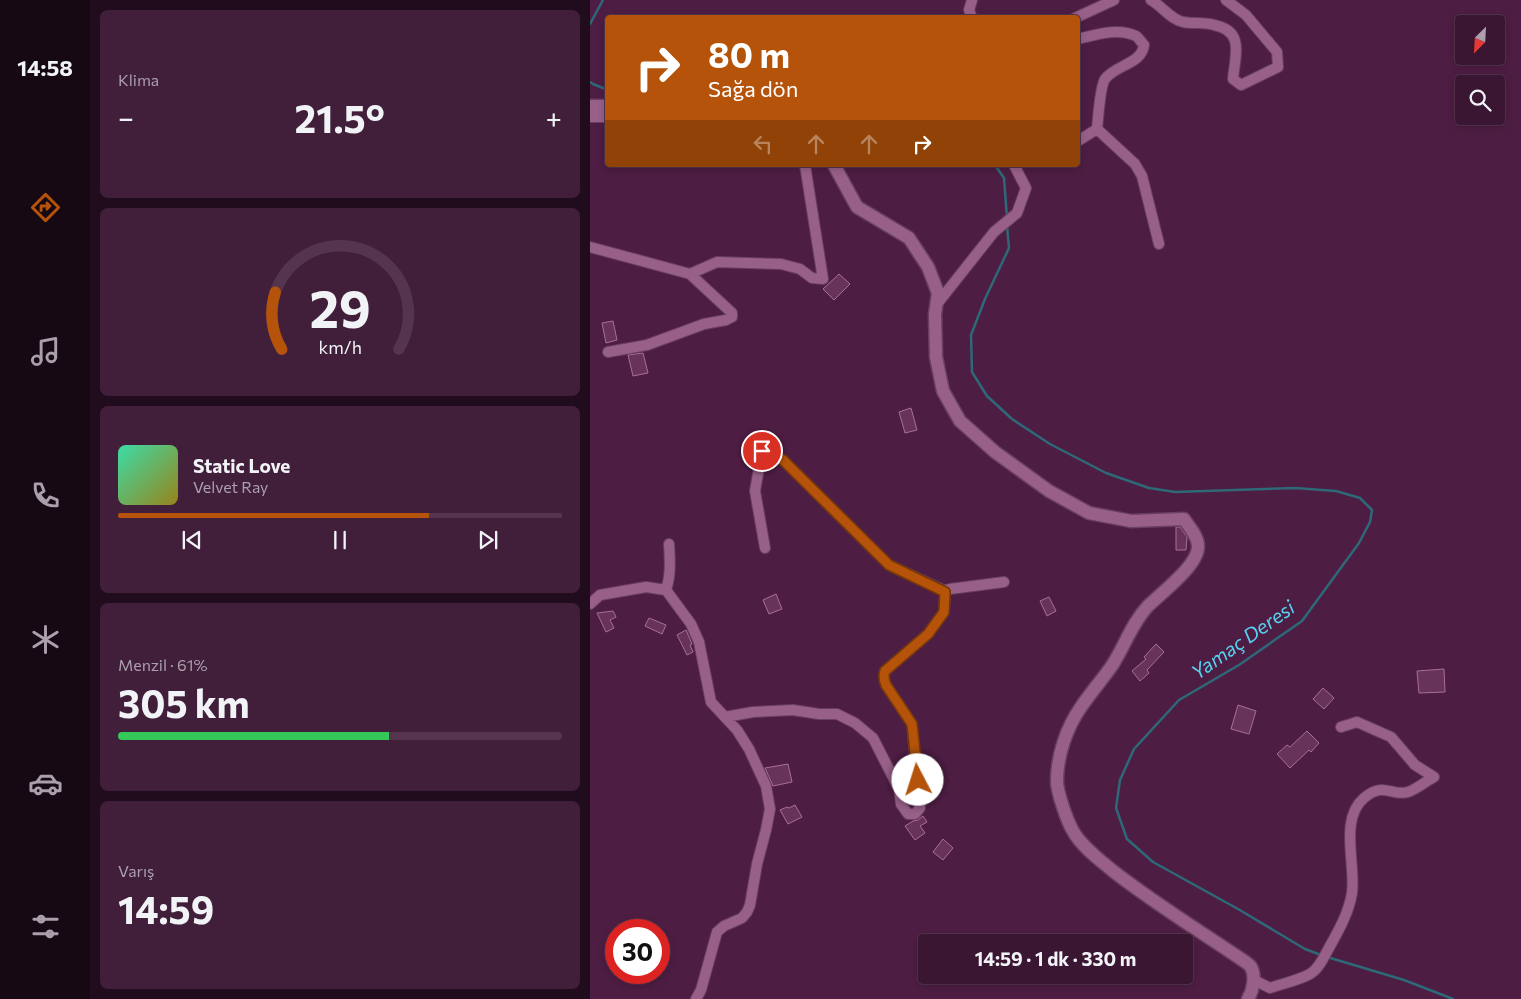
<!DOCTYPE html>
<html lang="tr">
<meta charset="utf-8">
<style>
:root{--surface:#3a1632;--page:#411f3a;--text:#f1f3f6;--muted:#ab9fac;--line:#54354d;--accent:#b45309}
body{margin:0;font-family:Commissioner,sans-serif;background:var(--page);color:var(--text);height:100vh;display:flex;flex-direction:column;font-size:19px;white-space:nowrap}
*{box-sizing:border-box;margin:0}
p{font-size:16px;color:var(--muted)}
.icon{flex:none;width:28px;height:28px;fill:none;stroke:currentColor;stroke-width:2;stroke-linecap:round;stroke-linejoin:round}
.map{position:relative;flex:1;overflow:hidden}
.sheet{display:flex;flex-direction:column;gap:10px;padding:10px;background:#200c1c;width:500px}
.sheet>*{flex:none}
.guide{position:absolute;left:15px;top:15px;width:475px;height:152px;border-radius:5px;box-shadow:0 2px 8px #0003,0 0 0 1px var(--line);background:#b45309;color:#fff;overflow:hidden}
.needle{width:32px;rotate:204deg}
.buttons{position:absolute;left:865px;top:15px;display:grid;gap:10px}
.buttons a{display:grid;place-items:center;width:50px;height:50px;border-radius:5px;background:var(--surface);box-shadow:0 2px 8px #0003,0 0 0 1px var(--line);font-size:25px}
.speed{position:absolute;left:15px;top:919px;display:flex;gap:10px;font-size:25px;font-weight:700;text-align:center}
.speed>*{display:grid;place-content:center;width:65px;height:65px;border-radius:50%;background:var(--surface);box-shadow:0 2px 8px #0003,0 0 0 1px var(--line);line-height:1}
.speed .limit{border:8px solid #d22;background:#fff;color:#111}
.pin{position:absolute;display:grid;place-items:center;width:42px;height:42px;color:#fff;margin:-21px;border:2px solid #fff;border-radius:50%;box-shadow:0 1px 5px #0007}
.me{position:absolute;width:55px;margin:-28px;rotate:355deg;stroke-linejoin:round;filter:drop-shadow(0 0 4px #0008)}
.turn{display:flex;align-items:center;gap:18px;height:105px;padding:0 20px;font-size:22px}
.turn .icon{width:65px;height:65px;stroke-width:2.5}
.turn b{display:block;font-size:35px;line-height:42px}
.lanes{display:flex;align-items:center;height:48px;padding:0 20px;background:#0003;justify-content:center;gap:25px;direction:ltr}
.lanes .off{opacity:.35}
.big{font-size:38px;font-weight:700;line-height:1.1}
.sheet .widget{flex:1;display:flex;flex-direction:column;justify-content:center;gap:8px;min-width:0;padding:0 18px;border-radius:8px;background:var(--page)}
.sheet .dial{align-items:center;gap:0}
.dial svg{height:130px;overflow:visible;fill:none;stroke:var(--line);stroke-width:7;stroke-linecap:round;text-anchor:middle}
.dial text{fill:var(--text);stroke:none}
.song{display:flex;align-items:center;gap:15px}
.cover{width:60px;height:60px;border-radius:8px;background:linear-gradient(135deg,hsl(160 70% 55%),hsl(50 70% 35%))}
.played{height:5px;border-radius:2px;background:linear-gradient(90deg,var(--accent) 70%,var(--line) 70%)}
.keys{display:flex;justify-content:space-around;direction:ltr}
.heat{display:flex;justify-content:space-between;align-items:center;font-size:28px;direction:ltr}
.charge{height:8px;border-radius:4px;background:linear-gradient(90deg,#34c759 61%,var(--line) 0)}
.trip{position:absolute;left:328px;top:934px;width:275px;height:50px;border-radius:5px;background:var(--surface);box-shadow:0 2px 8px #0003,0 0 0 1px var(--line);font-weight:700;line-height:50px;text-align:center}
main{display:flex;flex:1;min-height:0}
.tab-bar{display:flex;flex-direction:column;width:90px;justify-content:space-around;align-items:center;background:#170914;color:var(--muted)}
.tab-bar .icon{width:35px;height:35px}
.tab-bar .active{color:var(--accent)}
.tab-bar b{font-size:22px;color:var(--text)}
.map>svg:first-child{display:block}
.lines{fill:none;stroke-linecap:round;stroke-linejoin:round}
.stream{stroke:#2e6978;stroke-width:2.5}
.building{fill:#67335a;stroke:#a86f98}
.minor-casing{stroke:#6a3f61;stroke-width:12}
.tertiary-casing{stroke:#6a3f61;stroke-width:15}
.minor{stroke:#986089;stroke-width:10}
.tertiary{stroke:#986089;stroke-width:12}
.route-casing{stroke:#753606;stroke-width:12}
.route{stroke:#b45309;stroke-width:9}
.labels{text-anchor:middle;stroke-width:5;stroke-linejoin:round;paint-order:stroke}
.water-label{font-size:20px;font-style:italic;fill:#57d1f0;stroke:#4e1d43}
</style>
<main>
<nav class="tab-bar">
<b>14:58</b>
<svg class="icon active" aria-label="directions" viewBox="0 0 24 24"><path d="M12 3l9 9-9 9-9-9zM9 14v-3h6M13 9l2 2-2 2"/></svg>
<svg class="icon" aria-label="music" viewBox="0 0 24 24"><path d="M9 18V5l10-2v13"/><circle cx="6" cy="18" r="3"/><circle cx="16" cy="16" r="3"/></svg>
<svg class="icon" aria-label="phone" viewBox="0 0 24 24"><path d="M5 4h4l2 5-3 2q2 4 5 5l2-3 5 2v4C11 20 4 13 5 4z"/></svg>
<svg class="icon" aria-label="climate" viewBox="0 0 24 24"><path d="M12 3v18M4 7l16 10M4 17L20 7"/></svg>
<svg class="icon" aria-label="car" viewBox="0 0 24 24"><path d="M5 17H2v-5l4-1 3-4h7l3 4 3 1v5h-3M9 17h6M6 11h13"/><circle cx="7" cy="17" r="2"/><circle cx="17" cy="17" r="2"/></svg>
<svg class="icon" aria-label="filters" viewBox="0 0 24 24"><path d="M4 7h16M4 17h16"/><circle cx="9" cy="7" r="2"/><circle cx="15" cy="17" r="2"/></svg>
</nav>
<section class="sheet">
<div class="widget"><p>Klima</p>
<div class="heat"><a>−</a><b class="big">21.5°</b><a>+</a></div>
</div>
<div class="widget dial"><svg viewBox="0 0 100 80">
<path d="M14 69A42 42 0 1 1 86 69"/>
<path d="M14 69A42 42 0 0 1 10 34" stroke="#b45309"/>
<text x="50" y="56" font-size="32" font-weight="700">29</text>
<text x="50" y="72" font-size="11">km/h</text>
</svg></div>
<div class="widget">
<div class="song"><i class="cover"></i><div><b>Static Love</b><p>Velvet Ray</p></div></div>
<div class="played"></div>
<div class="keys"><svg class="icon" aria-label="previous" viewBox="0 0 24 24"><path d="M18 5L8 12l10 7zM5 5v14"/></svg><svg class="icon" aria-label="pause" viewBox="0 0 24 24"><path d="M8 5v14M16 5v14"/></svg><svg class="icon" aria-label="next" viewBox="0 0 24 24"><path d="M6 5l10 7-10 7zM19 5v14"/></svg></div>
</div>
<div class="widget"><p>Menzil · 61%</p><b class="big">305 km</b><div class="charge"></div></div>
<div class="widget"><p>Varış</p><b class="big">14:59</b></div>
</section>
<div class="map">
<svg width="931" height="999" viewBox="0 0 931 999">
<rect width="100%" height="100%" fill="#4e1d43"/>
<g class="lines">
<!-- stream -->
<path class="stream" d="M 0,24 L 13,0
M 0,82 L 3,84 L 18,90
M 405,165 L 414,178 L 417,218
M 417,226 L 419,248 L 395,299 L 381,335 L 382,372 L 397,396 L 422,419 L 460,444 L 516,473 L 559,488 L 585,492 L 705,488 L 746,491 L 770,498 L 782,510 L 780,522 L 769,543 L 712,621 L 649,665 L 589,700 L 544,749 L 530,780 L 526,808 L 537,839 L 563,862 L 648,909 L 715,949 L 731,955
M 737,957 L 814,980 L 863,999"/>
</g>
<!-- building -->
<path class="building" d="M 249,274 L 260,284 L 244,300 L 233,289 Z
M 23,321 L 27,340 L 16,343 L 12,323 Z
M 53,353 L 58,373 L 43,376 L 38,355 Z
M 321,408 L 327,430 L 315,433 L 309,412 Z
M 586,527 L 590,527 L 597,537 L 596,550 L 586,550 Z
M 186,594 L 192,609 L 179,614 L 173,600 Z
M 459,597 L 466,611 L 457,616 L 450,601 Z
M 23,611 L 26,617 L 20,620 L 24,628 L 16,632 L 7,613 Z
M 59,618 L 76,625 L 72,634 L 55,626 Z
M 96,630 L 102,644 L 100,645 L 103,652 L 97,655 L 87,635 Z
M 566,644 L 574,652 L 557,670 L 559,673 L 550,681 L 542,671 L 556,659 L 554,657 Z
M 854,669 L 855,692 L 829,693 L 827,671 Z
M 733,688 L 744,698 L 734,709 L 723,699 Z
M 648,705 L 666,711 L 659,734 L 641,729 Z
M 717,731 L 729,743 L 721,752 L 719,750 L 700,768 L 687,754 L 697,745 L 700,747 Z
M 198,764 L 202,782 L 183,786 L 175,768 Z
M 205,805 L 212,817 L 198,824 L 190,810 L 197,807 L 199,808 Z
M 333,816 L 337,822 L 330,826 L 335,833 L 325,840 L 315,826 L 323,821 L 328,820 Z
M 353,839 L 363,848 L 353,860 L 343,852 Z"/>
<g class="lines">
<!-- minor casing -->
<g class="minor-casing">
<path id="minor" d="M 561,0 C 572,6 580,19 593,22 C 603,24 614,22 624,25 C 655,31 645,55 643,79 L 651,85 L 688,67 L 687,52 L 656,15 L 636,0
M 382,18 L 379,10 L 382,0
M 485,18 L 524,0
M 488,39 C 505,35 528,27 546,36 C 549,38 551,42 554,45 C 552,64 525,65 515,79 C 510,86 508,120 507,129
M 0,117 L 18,117
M 507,129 L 545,164 L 552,176 L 569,244
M 488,141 L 507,129
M 0,247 L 100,274 L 142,313 L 142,317 L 136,320 L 114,324 L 57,345 L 18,352
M 100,274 L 127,262 L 191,264 L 210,269 L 222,278 L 233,279 L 215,165
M 347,304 L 404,232 L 427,213 L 436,188 L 424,165
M 175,548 L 165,491 L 172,451 L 193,460 L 299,565 L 355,591 L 360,589 L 414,582
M 76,590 C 81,575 80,560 79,544
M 0,604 L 10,595 L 56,587 L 76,590 L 101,624 L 109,642 L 121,702 L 147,730 L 159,749 L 176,786 L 180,809 L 176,830 L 167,864 L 160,905 L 157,912 L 152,918 L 134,926 L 127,932 L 111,990 L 106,999
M 135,717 L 163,712 L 203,710 L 229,714 L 247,714 L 265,723 L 283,738 L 309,789 L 311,804 L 318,814 L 325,814 L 330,808 L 322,724 L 296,685 C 294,680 293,676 295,671 L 338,634 L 354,612 L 355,591
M 664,980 L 680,988 C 692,984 709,980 720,974 C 729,969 735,955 740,946 C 749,930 759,912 762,893 C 766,865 749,819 774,798 C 794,781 802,797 818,792 C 827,789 836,781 844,777 L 825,765 L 801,737 L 767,722 L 751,727"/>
</g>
<!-- tertiary casing -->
<g class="tertiary-casing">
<path id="tertiary" d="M 0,106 L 18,106
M 244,165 L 267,207 L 319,238 L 338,267 L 348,293 L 345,314 L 346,357 L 353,391 L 370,421 L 405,452 L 459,491 L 499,513 L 541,521 L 594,519 C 599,527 608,536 608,546 C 609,565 571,593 558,606 C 542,623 535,645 523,664 C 513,679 501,692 491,707 C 477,727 467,755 467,781 C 467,792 477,821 483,831 C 491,846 511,861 523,871 C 564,903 608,930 651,959 C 654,961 659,964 661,967 C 666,976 663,991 658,999"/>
</g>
<!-- minor -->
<use href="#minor" class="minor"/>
<!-- tertiary -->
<use href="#tertiary" class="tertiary"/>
</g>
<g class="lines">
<!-- route casing -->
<g class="route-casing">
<path id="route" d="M 172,451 L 193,460 L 299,565 L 355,592 L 354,612 L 338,634 L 295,671 C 293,676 294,680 296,685 L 322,724 L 328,780"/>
</g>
<!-- route -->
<use href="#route" class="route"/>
</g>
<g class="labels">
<!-- water labels -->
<g class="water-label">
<text transform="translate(653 640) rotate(-35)" y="7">Yamaç Deresi</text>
</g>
</g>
</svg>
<div class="buttons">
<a><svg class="needle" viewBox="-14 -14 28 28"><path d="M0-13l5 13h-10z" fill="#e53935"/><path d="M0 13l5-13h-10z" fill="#ab9fac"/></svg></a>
<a><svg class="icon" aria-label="search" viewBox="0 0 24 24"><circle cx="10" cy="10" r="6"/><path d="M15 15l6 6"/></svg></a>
</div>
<div class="speed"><div class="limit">30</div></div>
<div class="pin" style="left:172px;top:451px;background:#d93025"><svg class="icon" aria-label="arrive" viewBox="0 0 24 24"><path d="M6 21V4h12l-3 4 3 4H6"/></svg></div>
<svg class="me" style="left:328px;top:780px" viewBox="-20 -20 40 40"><circle r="19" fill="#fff"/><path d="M0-13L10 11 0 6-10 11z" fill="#b45309"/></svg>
<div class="trip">14:59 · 1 dk · 330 m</div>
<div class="guide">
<div class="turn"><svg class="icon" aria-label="right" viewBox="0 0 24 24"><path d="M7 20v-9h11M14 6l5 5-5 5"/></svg><div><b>80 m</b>Sağa dön</div></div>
<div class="lanes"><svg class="icon off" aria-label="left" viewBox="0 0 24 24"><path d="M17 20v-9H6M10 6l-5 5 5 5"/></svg><svg class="icon off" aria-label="ahead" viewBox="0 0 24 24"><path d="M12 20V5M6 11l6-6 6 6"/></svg><svg class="icon off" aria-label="ahead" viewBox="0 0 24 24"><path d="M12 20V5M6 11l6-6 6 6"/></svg><svg class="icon" aria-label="right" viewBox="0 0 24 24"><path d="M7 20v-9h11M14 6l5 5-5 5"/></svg></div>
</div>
</div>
</main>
